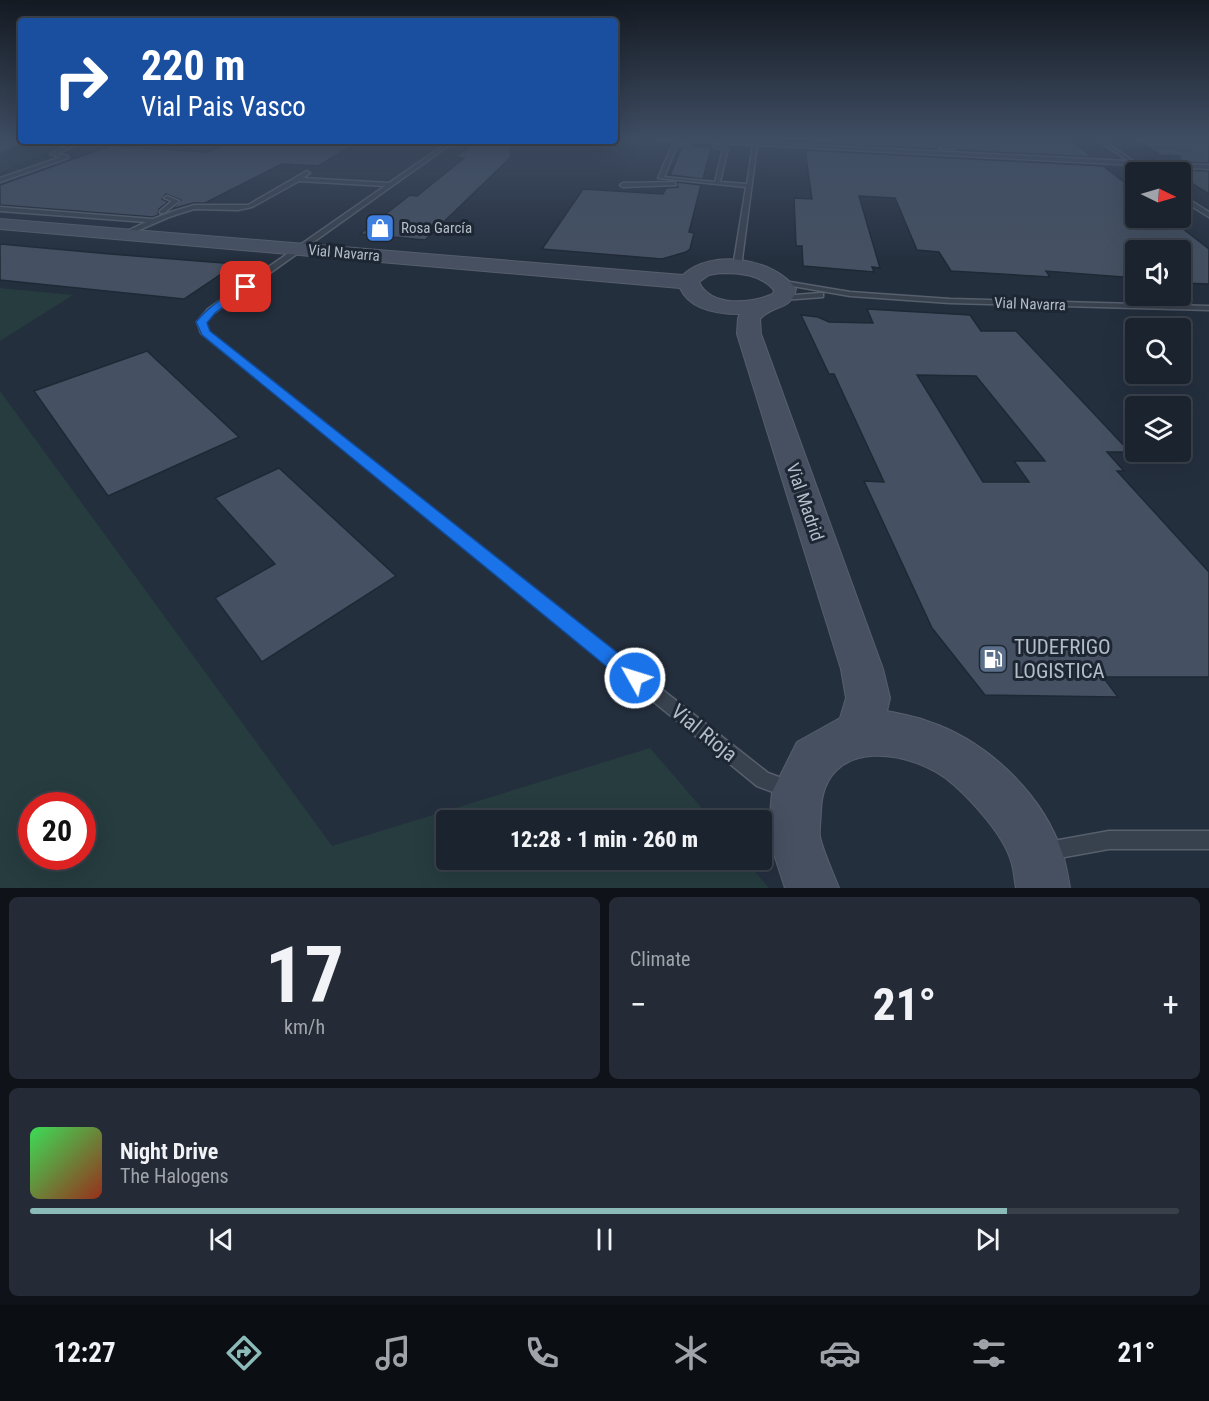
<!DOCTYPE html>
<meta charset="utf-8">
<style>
:root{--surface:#1b232e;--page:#242b36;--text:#f1f3f6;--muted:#a0a4aa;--line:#39404a;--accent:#8bbbb9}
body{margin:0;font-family:"Roboto Condensed",sans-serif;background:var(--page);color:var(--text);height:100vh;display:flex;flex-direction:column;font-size:22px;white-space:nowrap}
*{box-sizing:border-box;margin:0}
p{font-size:20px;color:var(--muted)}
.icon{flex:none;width:33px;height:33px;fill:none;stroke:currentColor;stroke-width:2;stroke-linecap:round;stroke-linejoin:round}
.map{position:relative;height:888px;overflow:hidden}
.sheet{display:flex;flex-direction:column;gap:9px;padding:9px;background:#0f1319;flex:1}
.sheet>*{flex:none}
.top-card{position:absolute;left:18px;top:18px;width:600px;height:126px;border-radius:6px;box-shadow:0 6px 24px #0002,0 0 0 2px var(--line);background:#1a4fa0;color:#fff;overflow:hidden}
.needle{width:39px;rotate:95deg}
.tools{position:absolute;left:1125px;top:162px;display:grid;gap:12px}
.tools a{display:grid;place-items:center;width:66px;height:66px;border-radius:6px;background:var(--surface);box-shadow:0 6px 24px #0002,0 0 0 2px var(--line);font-size:30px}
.speed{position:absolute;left:18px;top:792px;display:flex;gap:12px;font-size:30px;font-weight:700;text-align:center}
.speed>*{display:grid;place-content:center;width:78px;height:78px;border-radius:50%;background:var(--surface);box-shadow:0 6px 24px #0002,0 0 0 2px var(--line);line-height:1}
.speed .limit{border:9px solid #d22;background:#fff;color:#111}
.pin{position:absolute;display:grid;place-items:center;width:51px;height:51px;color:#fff;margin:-26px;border-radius:12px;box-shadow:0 3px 9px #0006}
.me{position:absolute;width:66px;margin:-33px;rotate:309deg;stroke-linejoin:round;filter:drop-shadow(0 0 4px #0008)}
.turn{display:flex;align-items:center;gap:21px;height:126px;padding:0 24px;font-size:27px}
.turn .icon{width:78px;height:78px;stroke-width:2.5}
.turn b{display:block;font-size:42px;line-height:51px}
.big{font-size:45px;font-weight:800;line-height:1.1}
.sheet .widget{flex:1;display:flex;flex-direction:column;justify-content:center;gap:9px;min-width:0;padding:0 21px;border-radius:9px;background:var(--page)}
.sheet .dial{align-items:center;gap:0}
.dial b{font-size:78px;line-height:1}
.song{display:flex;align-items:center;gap:18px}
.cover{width:72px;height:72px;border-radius:9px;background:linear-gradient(135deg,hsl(130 70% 55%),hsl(10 70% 35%))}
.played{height:6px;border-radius:3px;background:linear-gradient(90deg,var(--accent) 85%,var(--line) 85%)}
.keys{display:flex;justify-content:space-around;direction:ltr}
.heat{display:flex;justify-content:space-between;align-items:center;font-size:33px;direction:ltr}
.sheet .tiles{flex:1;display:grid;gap:9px;grid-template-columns:1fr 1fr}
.widget:last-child{grid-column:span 2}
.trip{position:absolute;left:436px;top:810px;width:336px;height:60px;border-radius:6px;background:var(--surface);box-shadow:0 6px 24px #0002,0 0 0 2px var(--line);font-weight:800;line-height:60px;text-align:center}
.tabs{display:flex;height:96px;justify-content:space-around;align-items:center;background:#0b0e12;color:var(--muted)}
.tabs .icon{width:42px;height:42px}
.tabs .current{color:var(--accent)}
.tabs b{font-size:27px;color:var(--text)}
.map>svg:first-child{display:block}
.green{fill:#263c3f;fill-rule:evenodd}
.building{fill:#455162;stroke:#1f2835;stroke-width:1.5;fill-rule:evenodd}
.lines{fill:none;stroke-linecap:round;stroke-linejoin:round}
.lane-casing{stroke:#565f6c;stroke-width:3}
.secondary-casing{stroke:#565f6c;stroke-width:2}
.primary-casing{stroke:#414a57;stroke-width:2}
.lane{fill:#38414e;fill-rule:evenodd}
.secondary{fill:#465061;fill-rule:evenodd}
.primary{fill:#56606e;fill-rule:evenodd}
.route{fill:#1a73e8;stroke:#114b97;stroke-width:1.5}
.labels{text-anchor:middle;stroke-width:6;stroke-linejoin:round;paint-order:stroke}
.far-poi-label{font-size:15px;fill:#b4bcc9;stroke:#1d2633;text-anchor:start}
.far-street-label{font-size:15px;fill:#b4bcc9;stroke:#1d2633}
.street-label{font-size:18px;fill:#b4bcc9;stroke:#1d2633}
.near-poi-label{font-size:21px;fill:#b4bcc9;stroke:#1d2633;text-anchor:start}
.near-street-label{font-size:21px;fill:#b4bcc9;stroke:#1d2633}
</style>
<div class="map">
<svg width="1209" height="888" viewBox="0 0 1209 888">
<rect width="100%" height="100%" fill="#242f3e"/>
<!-- green -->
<path class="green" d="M 0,138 L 21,138 L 21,141 L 75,141 L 0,173 Z
M 0,288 L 73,295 L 0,341 Z
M 0,391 L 332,846 L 650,748 L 712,820 L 447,820 L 447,860 L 745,860 L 769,888 L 0,888 ZM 32,806 L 82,806 L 82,856 L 32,856 Z"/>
<!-- building -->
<path class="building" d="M 803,138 L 860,138 L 862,146 L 804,142 Z
M 868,138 L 942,138 L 945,144 L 939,144 L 937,149 L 872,146 Z
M 950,138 L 1068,138 L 1092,157 L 957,150 Z
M 1133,138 L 1209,138 L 1209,163 L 1180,162 L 1180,156 L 1160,155 Z
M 234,141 L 360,141 L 318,166 L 282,164 L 205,203 L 193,203 L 172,209 L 181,200 L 166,194 L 162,199 L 168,202 L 159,209 L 158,215 L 153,217 L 0,205 L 0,185 L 110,146 L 207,152 Z
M 476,142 L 511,144 L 510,158 L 425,240 L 360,234 L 410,195 L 417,196 L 464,158 L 456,157 Z
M 691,146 L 711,148 L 703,179 L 670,175 L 682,147 Z
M 805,150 L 1103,166 L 1136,191 L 1136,218 L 1169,218 L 1209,249 L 1209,284 L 1180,283 L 1180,250 L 1136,250 L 1136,278 L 1046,271 L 1050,277 L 951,271 L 939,252 L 917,250 L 895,198 L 859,196 L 880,268 L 872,267 L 874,272 L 803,266 L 802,246 L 796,246 L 794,198 L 812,199 Z
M 1180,170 L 1209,171 L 1209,194 L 1180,176 Z
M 677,182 L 701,185 L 689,232 L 694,233 L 690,249 L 686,252 L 662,259 L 542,249 L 583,189 L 663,194 L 666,188 L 678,187 Z
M 0,244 L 110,254 L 236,264 L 184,299 L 0,280 Z
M 867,309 L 970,315 L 981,331 L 1016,331 L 1130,452 L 1107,452 L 1124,471 L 1117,471 L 1209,572 L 1209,677 L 1103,677 L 1118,697 L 985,695 L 932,628 L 864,481 L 884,482 L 834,374 L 829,374 L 801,315 L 818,317 L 829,322 L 873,323 ZM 917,375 L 976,376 L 1045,461 L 1014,461 L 1029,482 L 983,482 Z
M 147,351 L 239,437 L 108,496 L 34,391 Z
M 279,468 L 396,576 L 262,662 L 215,598 L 275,564 L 215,498 Z"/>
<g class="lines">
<!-- lane casing -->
<g class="lane-casing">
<path id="lane" d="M 642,138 L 753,142 L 754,138 L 758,138 L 758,142 L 865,148 L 862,138 L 866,138 L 870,148 L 1128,161 L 1095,138 L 1099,138 L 1135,162 L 1209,165 L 1209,169 L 1140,165 L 1150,172 L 1144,172 L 1133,165 L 757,145 L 741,267 L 737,269 L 733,267 L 746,187 L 658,178 L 672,146 L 677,143 L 687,143 L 689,145 L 678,145 L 676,148 L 664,177 L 715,182 L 723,149 L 713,147 L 715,145 L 728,148 L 720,182 L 747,184 L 753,145 Z
M 944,138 L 948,138 L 955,149 L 939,148 L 941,146 L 949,146 Z
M 450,141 L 455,141 L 214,313 L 205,322 L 209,332 L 768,773 L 795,783 L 798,789 L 795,795 L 789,798 L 757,786 L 201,333 L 197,322 L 208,309 L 385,186 L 299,181 L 252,207 L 238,210 L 194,209 L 169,217 L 125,236 L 122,234 L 123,233 L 146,222 L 0,211 L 0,207 L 153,219 L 174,211 L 194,205 L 248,205 L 307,171 L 310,173 L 303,178 L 389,183 Z
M 74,143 L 78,144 L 57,154 L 68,156 L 68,158 L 0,182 L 0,178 L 61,157 L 50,154 Z
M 674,182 L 676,185 L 623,187 L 620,185 L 623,183 Z
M 1180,194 L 1209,212 L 1209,217 L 1180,199 Z
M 167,196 L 179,201 L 164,213 L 160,213 L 160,211 L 172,201 L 164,198 Z
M 778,280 L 850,292 L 950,299 L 1209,306 L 1209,310 L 950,303 L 850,296 L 781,284 L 777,282 Z
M 820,293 L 823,293 L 823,297 L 783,300 L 779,298 L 783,296 Z
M 1109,831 L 1209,831 L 1209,849 L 1109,849 L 1048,860 L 1041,858 L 1039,851 L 1041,844 L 1048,842 Z"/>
</g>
<!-- secondary casing -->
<g class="secondary-casing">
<path id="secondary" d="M 0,219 L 683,275 C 711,248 774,258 796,289 C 791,311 774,304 760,319 L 761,334 L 883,669 L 890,698 L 887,711 C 900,714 914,716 927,721 C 986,740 1042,793 1062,852 C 1066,863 1068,876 1070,888 L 1016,888 C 1014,879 1014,869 1011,861 C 1003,835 974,803 954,785 C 914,749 824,735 821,810 C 821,818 819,829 820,837 C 824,854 833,872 839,888 L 785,888 L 768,836 L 772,792 L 797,742 L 840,718 L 846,698 L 841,669 L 737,334 L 738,318 L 740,314 C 718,314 690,310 680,288 L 0,229 ZM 720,273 C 740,273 760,274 774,290 L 773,294 C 751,303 711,308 699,282 L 709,275 Z"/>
</g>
<!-- primary casing -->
<g class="primary-casing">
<path id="primary" d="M 12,138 L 21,138 L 21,141 L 27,141 L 0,151 L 0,142 Z"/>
</g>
<!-- lane -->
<use href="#lane" class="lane"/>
<!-- secondary -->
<use href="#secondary" class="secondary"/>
<!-- primary -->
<use href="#primary" class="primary"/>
</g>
<!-- sky -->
<linearGradient id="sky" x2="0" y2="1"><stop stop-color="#141a22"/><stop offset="0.53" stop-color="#3f4d63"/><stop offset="1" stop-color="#3f4d63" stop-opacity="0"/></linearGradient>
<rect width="1209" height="262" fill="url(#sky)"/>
<!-- route -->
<path class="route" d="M 243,285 L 251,287 L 215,313 L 207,323 L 210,331 L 642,672 L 645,678 L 642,684 L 635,687 L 628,684 L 202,335 L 196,322 C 209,306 226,296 243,285 Z"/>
<!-- icons -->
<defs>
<g id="shop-square" transform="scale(1.5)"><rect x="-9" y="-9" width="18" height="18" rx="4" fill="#3f7fe0" stroke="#1d2633"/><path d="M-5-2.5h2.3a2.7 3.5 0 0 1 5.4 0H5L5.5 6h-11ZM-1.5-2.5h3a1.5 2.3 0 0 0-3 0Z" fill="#fff"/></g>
<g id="fuel-square" transform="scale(1.5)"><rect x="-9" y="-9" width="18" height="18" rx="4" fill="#5c6f8a" stroke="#1d2633"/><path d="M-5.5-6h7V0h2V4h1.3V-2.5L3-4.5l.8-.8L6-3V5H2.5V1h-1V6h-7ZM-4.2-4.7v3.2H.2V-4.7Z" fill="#fff"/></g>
</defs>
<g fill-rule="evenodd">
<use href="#shop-square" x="380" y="228"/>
<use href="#fuel-square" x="993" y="659"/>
</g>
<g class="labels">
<!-- far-poi labels -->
<g class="far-poi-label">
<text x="401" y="233">Rosa García</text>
</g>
<!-- far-street labels -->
<g class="far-street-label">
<text transform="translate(344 253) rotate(5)" y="5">Vial Navarra</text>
<text transform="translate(1030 304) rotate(2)" y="5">Vial Navarra</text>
</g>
<!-- street labels -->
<g class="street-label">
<text transform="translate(805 502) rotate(71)" y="6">Vial Madrid</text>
</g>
<!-- near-poi labels -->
<g class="near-poi-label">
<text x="1014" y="654">TUDEFRIGO<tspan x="1014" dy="24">LOGISTICA</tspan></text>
</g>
<!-- near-street labels -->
<g class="near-street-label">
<text transform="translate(704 733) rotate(39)" y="7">Vial Rioja</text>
</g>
</g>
</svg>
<div class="tools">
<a><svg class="needle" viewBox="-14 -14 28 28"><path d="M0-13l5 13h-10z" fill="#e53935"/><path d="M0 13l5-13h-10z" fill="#a0a4aa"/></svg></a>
<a><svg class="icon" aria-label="sound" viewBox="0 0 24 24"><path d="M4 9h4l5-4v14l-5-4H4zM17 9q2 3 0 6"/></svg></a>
<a><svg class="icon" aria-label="search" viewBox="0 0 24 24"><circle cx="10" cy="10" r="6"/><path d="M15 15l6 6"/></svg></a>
<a><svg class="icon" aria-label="layers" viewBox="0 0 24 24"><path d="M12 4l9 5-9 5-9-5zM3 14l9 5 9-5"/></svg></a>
</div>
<div class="speed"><div class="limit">20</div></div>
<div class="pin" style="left:246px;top:287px;background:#d93025"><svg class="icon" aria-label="arrive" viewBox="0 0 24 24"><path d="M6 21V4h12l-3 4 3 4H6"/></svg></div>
<svg class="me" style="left:635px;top:678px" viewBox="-20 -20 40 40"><circle r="17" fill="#1a73e8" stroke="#fff" stroke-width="3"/><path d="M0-11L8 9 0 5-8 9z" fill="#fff"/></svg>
<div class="trip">12:28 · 1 min · 260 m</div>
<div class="top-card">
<div class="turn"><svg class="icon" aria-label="right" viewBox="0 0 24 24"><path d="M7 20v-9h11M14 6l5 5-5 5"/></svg><div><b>220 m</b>Vial Pais Vasco</div></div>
</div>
</div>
<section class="sheet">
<div class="tiles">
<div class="widget dial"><b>17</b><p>km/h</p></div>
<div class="widget"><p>Climate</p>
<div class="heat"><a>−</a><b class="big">21°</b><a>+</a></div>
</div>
<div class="widget">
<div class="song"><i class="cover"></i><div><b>Night Drive</b><p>The Halogens</p></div></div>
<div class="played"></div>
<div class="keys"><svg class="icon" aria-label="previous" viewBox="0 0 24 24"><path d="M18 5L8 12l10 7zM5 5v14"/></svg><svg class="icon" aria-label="pause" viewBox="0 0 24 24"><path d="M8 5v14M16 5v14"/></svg><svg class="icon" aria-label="next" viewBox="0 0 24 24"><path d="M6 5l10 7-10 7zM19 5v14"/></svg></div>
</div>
</div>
</section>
<nav class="tabs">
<b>12:27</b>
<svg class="icon current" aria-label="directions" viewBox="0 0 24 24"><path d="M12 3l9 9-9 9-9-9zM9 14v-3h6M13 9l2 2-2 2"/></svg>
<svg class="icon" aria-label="music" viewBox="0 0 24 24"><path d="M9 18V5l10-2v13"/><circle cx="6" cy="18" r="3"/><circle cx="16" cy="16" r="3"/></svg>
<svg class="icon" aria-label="phone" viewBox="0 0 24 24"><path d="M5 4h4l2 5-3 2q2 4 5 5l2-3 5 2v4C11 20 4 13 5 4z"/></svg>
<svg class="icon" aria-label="climate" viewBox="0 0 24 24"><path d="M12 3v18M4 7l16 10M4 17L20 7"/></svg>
<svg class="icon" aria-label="car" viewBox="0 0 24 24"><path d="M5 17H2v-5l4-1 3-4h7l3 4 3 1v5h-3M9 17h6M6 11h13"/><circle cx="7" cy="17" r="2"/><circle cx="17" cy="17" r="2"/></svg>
<svg class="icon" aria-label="filters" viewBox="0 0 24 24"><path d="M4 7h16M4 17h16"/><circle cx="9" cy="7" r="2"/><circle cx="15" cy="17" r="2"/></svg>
<b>21°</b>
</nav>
